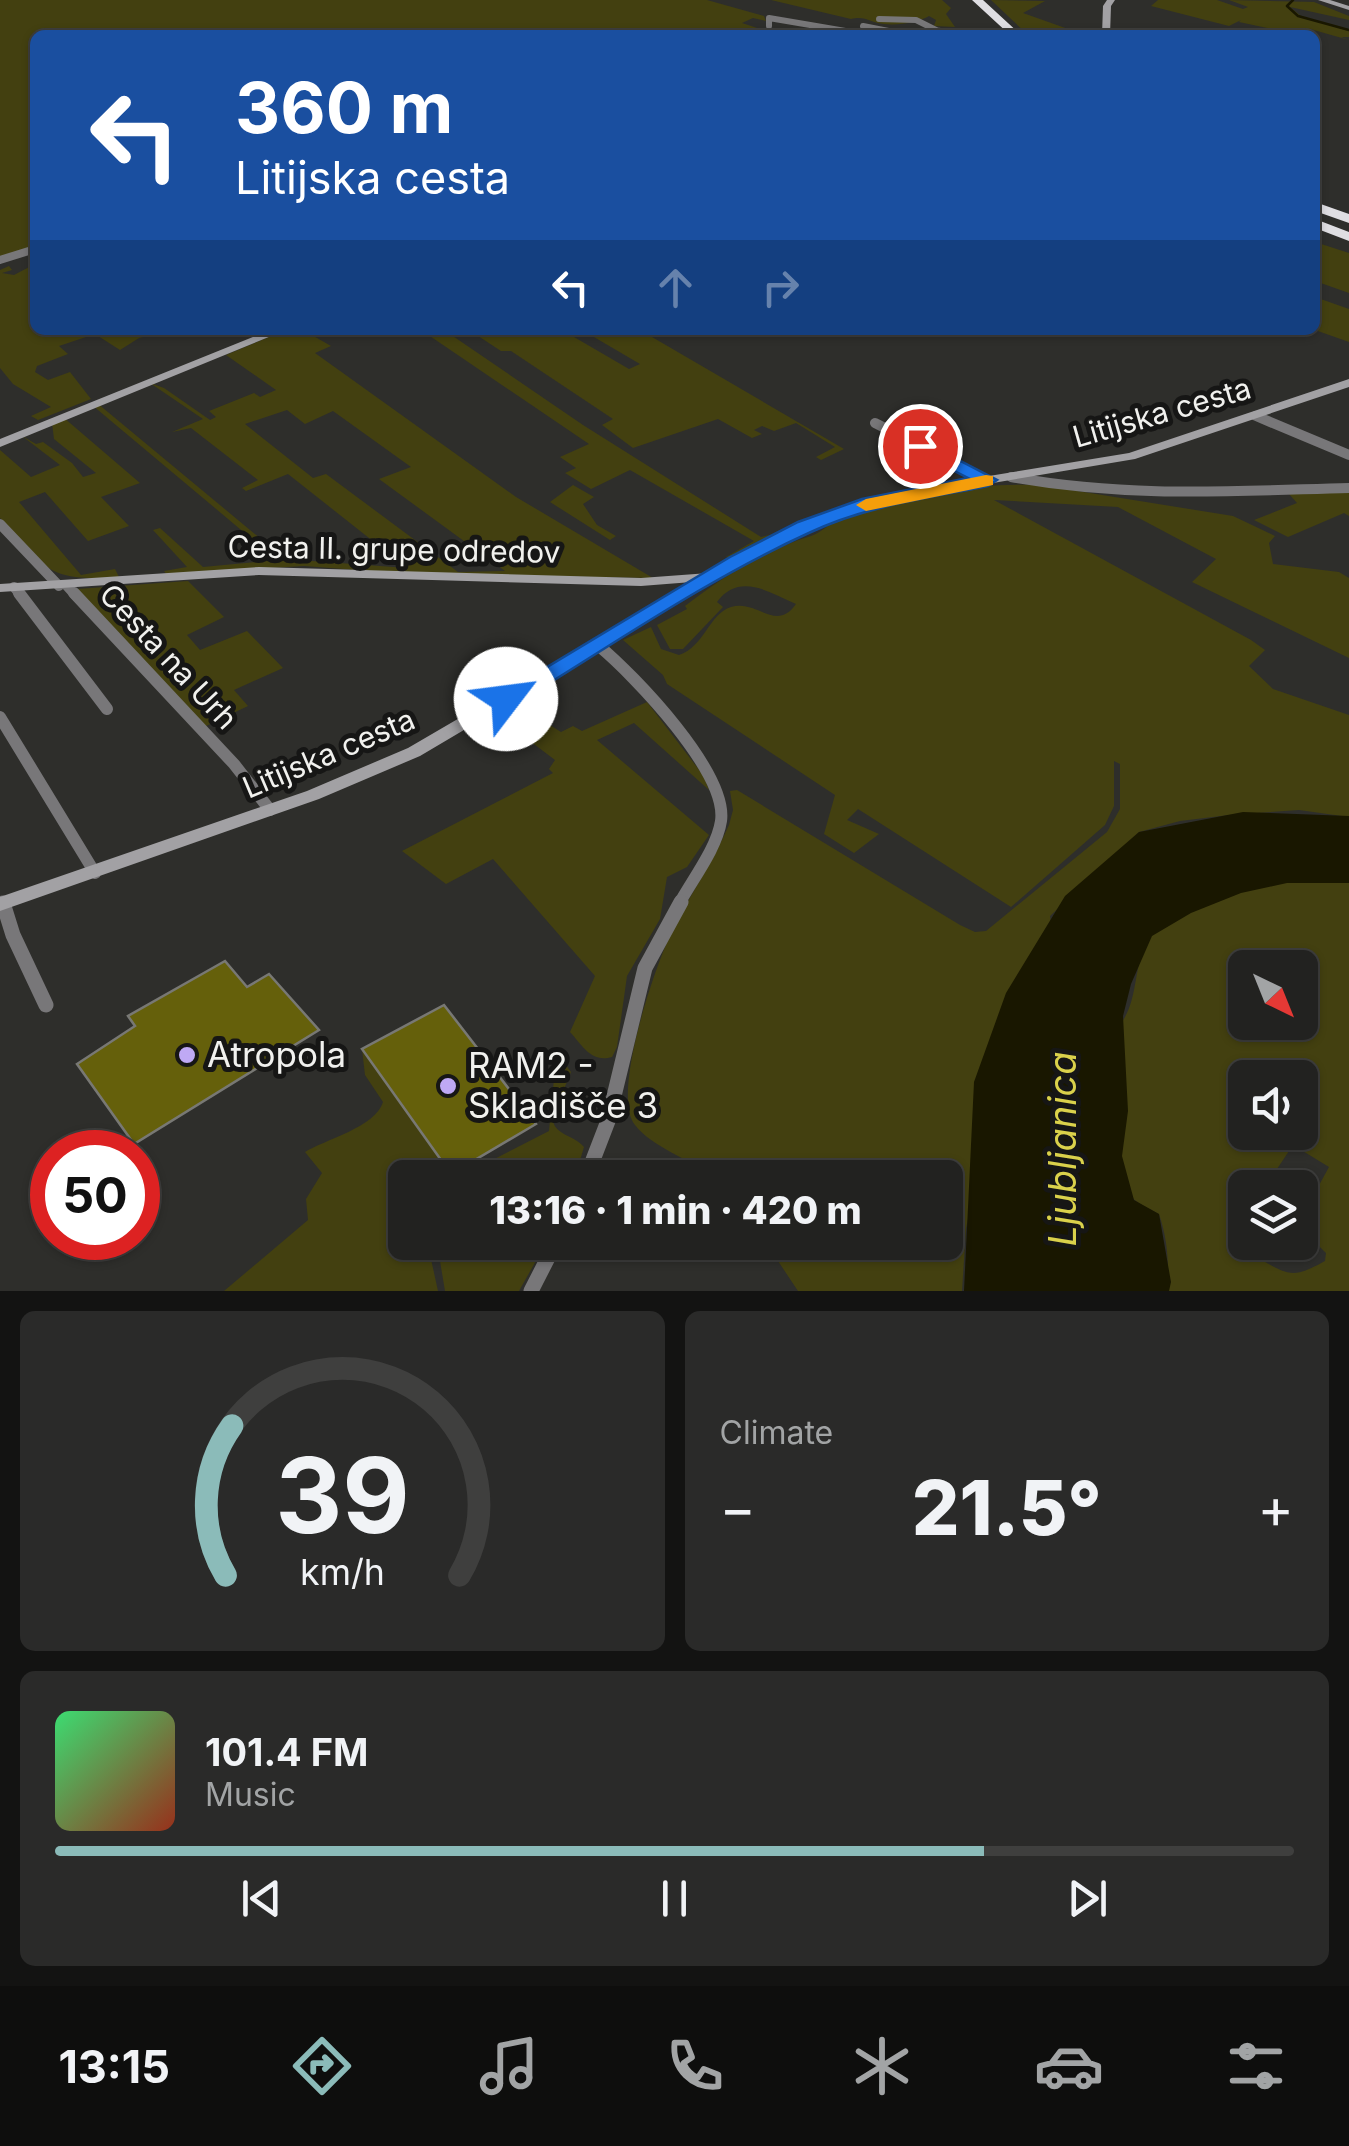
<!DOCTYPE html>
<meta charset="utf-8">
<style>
:root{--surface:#222220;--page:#2a2a29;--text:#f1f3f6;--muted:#a2a4a5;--line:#3f3f3e;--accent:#8bbbb9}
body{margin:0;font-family:Inter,sans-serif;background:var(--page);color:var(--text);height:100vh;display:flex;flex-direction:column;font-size:38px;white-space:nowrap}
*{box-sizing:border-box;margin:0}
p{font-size:32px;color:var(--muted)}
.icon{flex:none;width:55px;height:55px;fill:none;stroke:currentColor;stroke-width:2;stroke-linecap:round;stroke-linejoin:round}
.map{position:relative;height:1291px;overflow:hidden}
.drawer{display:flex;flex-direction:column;gap:20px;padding:20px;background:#131312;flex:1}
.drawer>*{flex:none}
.top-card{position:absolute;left:30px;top:30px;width:1290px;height:305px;border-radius:15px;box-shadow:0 2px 8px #0004,0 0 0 2px var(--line);background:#1a4fa0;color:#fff;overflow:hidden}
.needle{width:65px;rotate:137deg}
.controls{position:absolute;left:1228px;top:950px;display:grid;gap:20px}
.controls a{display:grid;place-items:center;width:90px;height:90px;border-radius:15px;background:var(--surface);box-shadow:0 2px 8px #0004,0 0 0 2px var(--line);font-size:50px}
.speed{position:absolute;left:30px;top:1130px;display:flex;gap:20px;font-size:50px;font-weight:700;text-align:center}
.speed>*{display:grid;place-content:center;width:130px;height:130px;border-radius:50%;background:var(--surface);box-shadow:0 2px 8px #0004,0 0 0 2px var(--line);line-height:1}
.speed .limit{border:15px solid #d22;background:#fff;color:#111}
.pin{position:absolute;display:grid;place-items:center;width:85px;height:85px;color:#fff;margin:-42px;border:5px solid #fff;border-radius:50%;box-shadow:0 2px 10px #0007}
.me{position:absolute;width:110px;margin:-55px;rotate:60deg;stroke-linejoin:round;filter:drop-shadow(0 0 8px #0008)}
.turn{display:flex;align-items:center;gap:35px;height:210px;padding:0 40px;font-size:45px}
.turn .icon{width:130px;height:130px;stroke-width:2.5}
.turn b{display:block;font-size:70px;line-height:85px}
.lanes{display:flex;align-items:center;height:95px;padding:0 40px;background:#0003;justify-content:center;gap:50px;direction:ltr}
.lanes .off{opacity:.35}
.big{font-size:75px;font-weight:800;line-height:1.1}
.drawer .widget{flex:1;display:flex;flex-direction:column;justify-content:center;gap:15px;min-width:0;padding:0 35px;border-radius:15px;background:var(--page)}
.drawer .dial{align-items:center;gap:0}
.dial svg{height:260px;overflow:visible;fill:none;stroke:var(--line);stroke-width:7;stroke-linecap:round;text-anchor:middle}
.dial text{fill:var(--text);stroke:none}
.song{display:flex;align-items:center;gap:30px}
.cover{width:120px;height:120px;border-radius:15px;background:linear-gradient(135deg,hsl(140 70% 55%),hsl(10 70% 35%))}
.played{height:10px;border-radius:5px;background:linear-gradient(90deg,var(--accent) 75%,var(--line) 75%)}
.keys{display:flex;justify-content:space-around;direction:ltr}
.heat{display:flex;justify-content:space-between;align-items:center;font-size:55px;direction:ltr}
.drawer .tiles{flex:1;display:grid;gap:20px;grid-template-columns:1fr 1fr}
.widget:last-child{grid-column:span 2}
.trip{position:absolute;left:388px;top:1160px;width:575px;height:100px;border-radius:15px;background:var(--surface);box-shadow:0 2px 8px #0004,0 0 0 2px var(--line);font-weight:800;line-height:100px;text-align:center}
.tab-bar{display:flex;height:160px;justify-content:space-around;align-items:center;background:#0e0e0d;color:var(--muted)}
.tab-bar .icon{width:70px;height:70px}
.tab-bar .on{color:var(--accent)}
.tab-bar b{font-size:45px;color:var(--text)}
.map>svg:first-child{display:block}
.green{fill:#434010;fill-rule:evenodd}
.water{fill:#191700}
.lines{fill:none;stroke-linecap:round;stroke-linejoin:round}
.stream{stroke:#191700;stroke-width:2.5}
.building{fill:#65600b;stroke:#787874;stroke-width:2.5}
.street-far4{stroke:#787779;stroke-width:6}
.street-far3{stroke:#787779;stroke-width:8}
.street-far2{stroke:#787779;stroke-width:10}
.street-far1{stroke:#787779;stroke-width:12}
.street{stroke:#787779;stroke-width:15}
.secondary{fill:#a2a1a4;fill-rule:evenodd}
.highway{fill:#dfdee2;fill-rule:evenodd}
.route{fill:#1a73e8;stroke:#114b97;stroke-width:2.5}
.slow{fill:#f59e0b}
.poi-dot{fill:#bfa9f4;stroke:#161615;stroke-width:4}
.labels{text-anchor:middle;stroke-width:10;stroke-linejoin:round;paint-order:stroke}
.street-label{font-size:30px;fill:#f1f1ee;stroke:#161615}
.near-poi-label{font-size:35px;fill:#f1f1ee;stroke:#161615;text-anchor:start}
.near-water-label{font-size:38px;font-style:italic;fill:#dad14b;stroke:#161615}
</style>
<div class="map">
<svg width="1349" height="1291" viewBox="0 0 1349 1291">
<rect width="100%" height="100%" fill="#2e2e2b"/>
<!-- green -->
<path class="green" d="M 0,0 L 707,0 L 764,16 L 766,21 L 753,18 L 742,23 L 778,35 L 35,35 L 35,247 L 0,257 Z
M 771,0 L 942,0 L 951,8 L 946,14 L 955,27 L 934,26 L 936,20 L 929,16 C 922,21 899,26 884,24 C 871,23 865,15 851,19 Z
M 991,0 L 1045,1 L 1023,13 L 1085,35 L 1028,35 Z
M 1158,0 L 1217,0 L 1243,9 L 1248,7 L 1229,0 L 1314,2 L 1349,16 L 1349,20 L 1290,7 L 1302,17 L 1349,31 L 1349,37 L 1341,37 L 1349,40 L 1310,29 L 1296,34 L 1239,22 L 1241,20 L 1229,26 L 1151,6 Z
M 1315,242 L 1349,253 L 1349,293 L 1315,281 Z
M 35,264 L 35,330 L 159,333 L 139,338 L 120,350 L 95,334 L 59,346 L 68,354 L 37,366 L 35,372 L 48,380 L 70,372 L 91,399 L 38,420 L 31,416 L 51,407 L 13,384 L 0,368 L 0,270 L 9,266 L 12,270 L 2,273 L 14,275 Z
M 1315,297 L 1349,309 L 1349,342 L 1315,330 Z
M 286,330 L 303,330 L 331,346 L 315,353 L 516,497 L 653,578 L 411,574 L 304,566 L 166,574 L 164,571 L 187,567 L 153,530 L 160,528 L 203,567 L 277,560 L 92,405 L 97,403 L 285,559 L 407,568 L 288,474 L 246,491 L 242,488 L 258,480 L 191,428 L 172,432 L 203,419 L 150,383 L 164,388 L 210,420 L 216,417 L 209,411 L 254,393 L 260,397 L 276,390 L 226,355 ZM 287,410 L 305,424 L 333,411 L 411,467 L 379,479 L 505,571 L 458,572 L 326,474 L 313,478 L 245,424 Z
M 421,330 L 444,330 L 583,425 L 761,537 L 773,534 L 730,559 L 726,557 L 754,541 L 630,470 L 591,489 L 565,473 L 576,468 L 560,457 L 589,444 Z
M 469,330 L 562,330 L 629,369 L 640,364 L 582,330 L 640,330 L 844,449 L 821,460 L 816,457 L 835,447 L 796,423 L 774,431 L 762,426 L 754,430 L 762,434 L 752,438 L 718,419 L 633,448 L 602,425 L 613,419 L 511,351 L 501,351 Z
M 63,417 L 140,483 L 101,497 L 129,526 L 88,541 L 45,492 L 19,502 L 81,575 L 115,569 L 119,577 C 45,582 48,569 0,518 L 0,450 L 31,477 L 60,465 L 22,436 L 36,444 L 43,442 L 72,463 L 83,477 L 96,473 L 54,439 L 52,423 Z
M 573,485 L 594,497 L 583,504 L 597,525 L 616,536 L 610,540 L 550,502 Z
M 1040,485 L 1233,516 L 1275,536 L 1269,543 L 1273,564 L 1339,572 L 1349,578 L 1349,658 L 1192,582 L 1216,559 L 1118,507 L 994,500 L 1251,640 L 1265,650 L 1249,666 L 1273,689 L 1349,715 L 1349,817 L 1299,810 L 1229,815 L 1180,821 L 1139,832 L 1050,916 L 1052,931 L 976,1186 L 966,1228 L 962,1291 L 798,1291 L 766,1243 L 945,1242 L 945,1178 L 710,1177 C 688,1157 653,1148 635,1125 C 610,1095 657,960 674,927 C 692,892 713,861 729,825 L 733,810 L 730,791 L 737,790 L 960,925 L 975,932 L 986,931 L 1107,832 L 1120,809 L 1120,764 L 1114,761 L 1114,806 L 1105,825 L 1011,907 L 858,809 L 847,820 L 879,834 L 854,853 L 824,834 L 835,795 L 667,684 L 663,675 L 623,640 L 651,627 L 661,649 L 679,655 C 704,647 709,614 731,607 C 757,599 776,633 796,604 C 769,592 739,572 717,602 L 723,607 L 683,649 L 670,649 L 657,625 L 687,609 L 685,606 C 723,577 766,549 811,536 C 821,533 828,524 837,520 C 897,494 975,483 1040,485 Z
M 1349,489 L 1349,516 L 1344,513 L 1288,537 L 1254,520 L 1297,503 L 1289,494 Z
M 188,581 L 224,617 L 187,635 L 200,650 L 247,631 L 283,668 L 234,690 L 248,706 L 204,727 L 77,589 Z
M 527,693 L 545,706 L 534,715 L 561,732 L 573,726 L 582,731 L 647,702 L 703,775 L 709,790 L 634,723 L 597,740 L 709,835 L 687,867 L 667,877 L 660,919 L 627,976 L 617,1047 L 612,1057 C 591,1063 583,1046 570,1032 L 595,976 L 493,859 L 446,884 L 402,851 L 553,773 L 549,769 L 555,760 L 494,714 Z
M 1297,880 L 1349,883 L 1349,1291 L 1167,1291 C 1169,1263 1168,1241 1159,1214 C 1149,1208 1133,1203 1128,1191 C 1113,1153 1120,1069 1119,1026 C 1138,1003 1133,972 1145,946 C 1165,901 1254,889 1297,880 ZM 1245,968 L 1300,968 L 1300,1022 L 1245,1022 ZM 1245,1078 L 1300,1078 L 1300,1132 L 1245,1132 ZM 1293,1145 L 1329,1167 L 1300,1220 L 1300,1241 L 1319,1246 L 1326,1253 L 1325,1261 C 1296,1277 1290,1277 1262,1260 L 1273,1248 L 1285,1243 L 1245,1242 L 1245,1188 L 1265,1187 Z
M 362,1049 L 453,1177 L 405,1178 L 405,1242 L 546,1243 L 519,1291 L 445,1291 L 438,1249 L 429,1250 L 438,1291 L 224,1291 L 308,1220 L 306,1199 L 322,1173 L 305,1152 C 324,1140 376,1127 383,1102 L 365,1075 Z
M 565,1064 L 571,1072 L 564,1089 L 570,1110 L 553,1117 C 552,1135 573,1134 584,1147 L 575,1177 L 459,1177 L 549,1131 L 555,1068 Z"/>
<!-- water -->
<path class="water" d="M 1243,812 L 1349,816 L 1349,883 L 1287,883 L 1241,893 L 1191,913 L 1152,936 L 1131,984 L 1123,1016 L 1128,1111 L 1122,1156 L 1134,1200 L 1159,1214 L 1171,1282 L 1169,1291 L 964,1291 L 974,1082 L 1006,993 L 1065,896 L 1139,832 Z"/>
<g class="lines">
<!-- stream -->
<path class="stream" d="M 1293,0 L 1287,6 L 1298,16 L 1349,30"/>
</g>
<!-- building -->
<path class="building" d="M 225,961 L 247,987 L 269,974 L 319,1030 L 134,1144 L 77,1064 L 135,1026 L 128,1016 Z
M 444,1005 L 536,1124 L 451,1174 L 362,1049 Z"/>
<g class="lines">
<!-- street-far4 -->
<path class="street-far4" d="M 879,19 L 916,20 L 938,31
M 769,26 L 769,18 L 869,35
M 863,26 L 909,35
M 933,30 L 963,34"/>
<!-- street-far3 -->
<path class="street-far3" d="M 0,260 L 35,249"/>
<!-- street-far2 -->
<path class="street-far2" d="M 1256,416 L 1349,455
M 875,423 L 987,480
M 1011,477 C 1127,498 1232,491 1349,488
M 0,524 L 59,586
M 66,585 L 76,596
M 14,587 L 21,596"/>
<!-- street-far1 -->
<path class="street-far1" d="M 19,593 L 107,709
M 74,593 L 234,764 L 270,810
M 599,646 C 635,676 728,773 721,821 C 717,848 692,880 679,904
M 0,717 L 95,873"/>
<!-- street -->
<path class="street" d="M 3,903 L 13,935 L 46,1005
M 586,1178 L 608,1121 L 645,968 L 681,902
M 531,1291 L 556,1242"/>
<!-- secondary -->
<path class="secondary" d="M 1107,0 L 1115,0 L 1111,6 L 1110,35 L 1102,35 L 1103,6 Z
M 1318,0 L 1330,0 L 1349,6 L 1349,10 Z
M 270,330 L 286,330 L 0,447 L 0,439 Z
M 1349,379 L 1349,387 L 1135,459 L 928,494 L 843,516 L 768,550 L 420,756 L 319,799 L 0,911 L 0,897 L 307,791 L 408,748 L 692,582 L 641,586 L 259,575 L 0,592 L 0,584 L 259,567 L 641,578 L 709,573 L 758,544 L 833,510 L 928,486 L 1129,453 Z"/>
<!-- highway -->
<path class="highway" d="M 972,0 L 983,0 L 1021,35 L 1010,35 Z
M 1315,202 L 1349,214 L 1349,223 L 1315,211 Z
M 1315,219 L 1349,232 L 1349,241 L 1315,228 Z"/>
</g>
<!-- route -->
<path class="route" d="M 920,440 L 997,480 L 988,486 C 928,498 866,506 811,532 C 707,579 611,646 514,705 L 497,705 L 494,699 L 730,557 L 798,522 L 862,499 L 968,478 L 913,450 L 910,446 Z"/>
<!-- slow -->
<path class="slow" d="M 986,475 L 993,476 L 993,485 L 866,511 L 856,505 L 866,499 Z"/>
<!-- markers -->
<g class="poi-dot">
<circle cx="187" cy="1055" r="10"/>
<circle cx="448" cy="1086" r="10"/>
</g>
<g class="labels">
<!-- street labels -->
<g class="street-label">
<text transform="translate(1162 413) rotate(-16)" y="10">Litijska cesta</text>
<text transform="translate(394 550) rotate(1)" y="10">Cesta II. grupe odredov</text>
<text transform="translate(168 657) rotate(47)" y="10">Cesta na Urh</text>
<text transform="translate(329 754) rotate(-23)" y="10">Litijska cesta</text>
</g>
<!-- near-poi labels -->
<g class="near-poi-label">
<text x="207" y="1067">Atropola</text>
<text x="468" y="1078">RAM2 -<tspan x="468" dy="40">Skladišče 3</tspan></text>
</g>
<!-- near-water labels -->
<g class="near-water-label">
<text transform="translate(1063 1149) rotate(-90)" y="13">Ljubljanica</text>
</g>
</g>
</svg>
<div class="controls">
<a><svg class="needle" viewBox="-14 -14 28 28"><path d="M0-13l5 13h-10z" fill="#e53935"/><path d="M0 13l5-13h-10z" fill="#a2a4a5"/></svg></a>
<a><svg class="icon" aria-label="sound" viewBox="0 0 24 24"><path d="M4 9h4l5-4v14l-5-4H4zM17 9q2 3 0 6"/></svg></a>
<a><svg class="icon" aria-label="layers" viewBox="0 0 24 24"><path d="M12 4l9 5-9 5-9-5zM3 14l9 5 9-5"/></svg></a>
</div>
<div class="speed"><div class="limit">50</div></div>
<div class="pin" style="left:920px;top:446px;background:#d93025"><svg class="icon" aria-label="arrive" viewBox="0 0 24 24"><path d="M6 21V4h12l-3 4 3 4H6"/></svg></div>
<svg class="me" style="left:506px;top:699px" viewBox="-20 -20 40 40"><circle r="19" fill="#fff"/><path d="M0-13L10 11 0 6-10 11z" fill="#1a73e8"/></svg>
<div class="trip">13:16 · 1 min · 420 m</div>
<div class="top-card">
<div class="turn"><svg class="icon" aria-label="left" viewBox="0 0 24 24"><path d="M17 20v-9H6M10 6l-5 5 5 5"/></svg><div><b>360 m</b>Litijska cesta</div></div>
<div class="lanes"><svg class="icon" aria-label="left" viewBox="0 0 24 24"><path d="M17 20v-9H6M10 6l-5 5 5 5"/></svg><svg class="icon off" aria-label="ahead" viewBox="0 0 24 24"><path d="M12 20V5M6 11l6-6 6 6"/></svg><svg class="icon off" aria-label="right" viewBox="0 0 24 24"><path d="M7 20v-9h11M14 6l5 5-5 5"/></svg></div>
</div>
</div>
<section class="drawer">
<div class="tiles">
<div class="widget dial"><svg viewBox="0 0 100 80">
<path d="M14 69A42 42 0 1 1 86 69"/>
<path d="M14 69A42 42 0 0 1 16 23" stroke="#8bbbb9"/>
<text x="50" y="56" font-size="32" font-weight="700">39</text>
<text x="50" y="72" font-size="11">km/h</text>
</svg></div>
<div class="widget"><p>Climate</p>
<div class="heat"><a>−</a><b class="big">21.5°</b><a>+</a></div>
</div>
<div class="widget">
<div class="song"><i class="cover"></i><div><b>101.4 FM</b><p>Music</p></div></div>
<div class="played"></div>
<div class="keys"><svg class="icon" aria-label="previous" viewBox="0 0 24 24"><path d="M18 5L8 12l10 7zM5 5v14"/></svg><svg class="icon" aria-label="pause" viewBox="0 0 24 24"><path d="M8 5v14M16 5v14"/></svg><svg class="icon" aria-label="next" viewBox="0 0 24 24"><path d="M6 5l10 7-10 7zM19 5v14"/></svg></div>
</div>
</div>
</section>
<nav class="tab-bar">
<b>13:15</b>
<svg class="icon on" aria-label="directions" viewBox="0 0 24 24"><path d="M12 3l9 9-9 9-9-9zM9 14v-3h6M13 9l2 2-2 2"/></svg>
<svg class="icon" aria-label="music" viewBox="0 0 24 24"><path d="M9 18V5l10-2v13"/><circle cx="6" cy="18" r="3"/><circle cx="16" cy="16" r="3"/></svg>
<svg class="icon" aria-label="phone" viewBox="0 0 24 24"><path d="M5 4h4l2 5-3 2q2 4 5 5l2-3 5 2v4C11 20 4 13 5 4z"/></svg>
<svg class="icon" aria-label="climate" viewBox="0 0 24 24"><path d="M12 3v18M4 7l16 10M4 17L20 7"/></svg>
<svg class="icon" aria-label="car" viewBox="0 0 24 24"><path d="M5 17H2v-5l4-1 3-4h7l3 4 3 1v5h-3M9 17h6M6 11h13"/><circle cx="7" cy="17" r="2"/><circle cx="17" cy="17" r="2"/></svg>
<svg class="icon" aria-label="filters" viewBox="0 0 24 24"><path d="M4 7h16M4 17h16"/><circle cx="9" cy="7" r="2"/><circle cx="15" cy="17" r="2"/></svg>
</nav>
